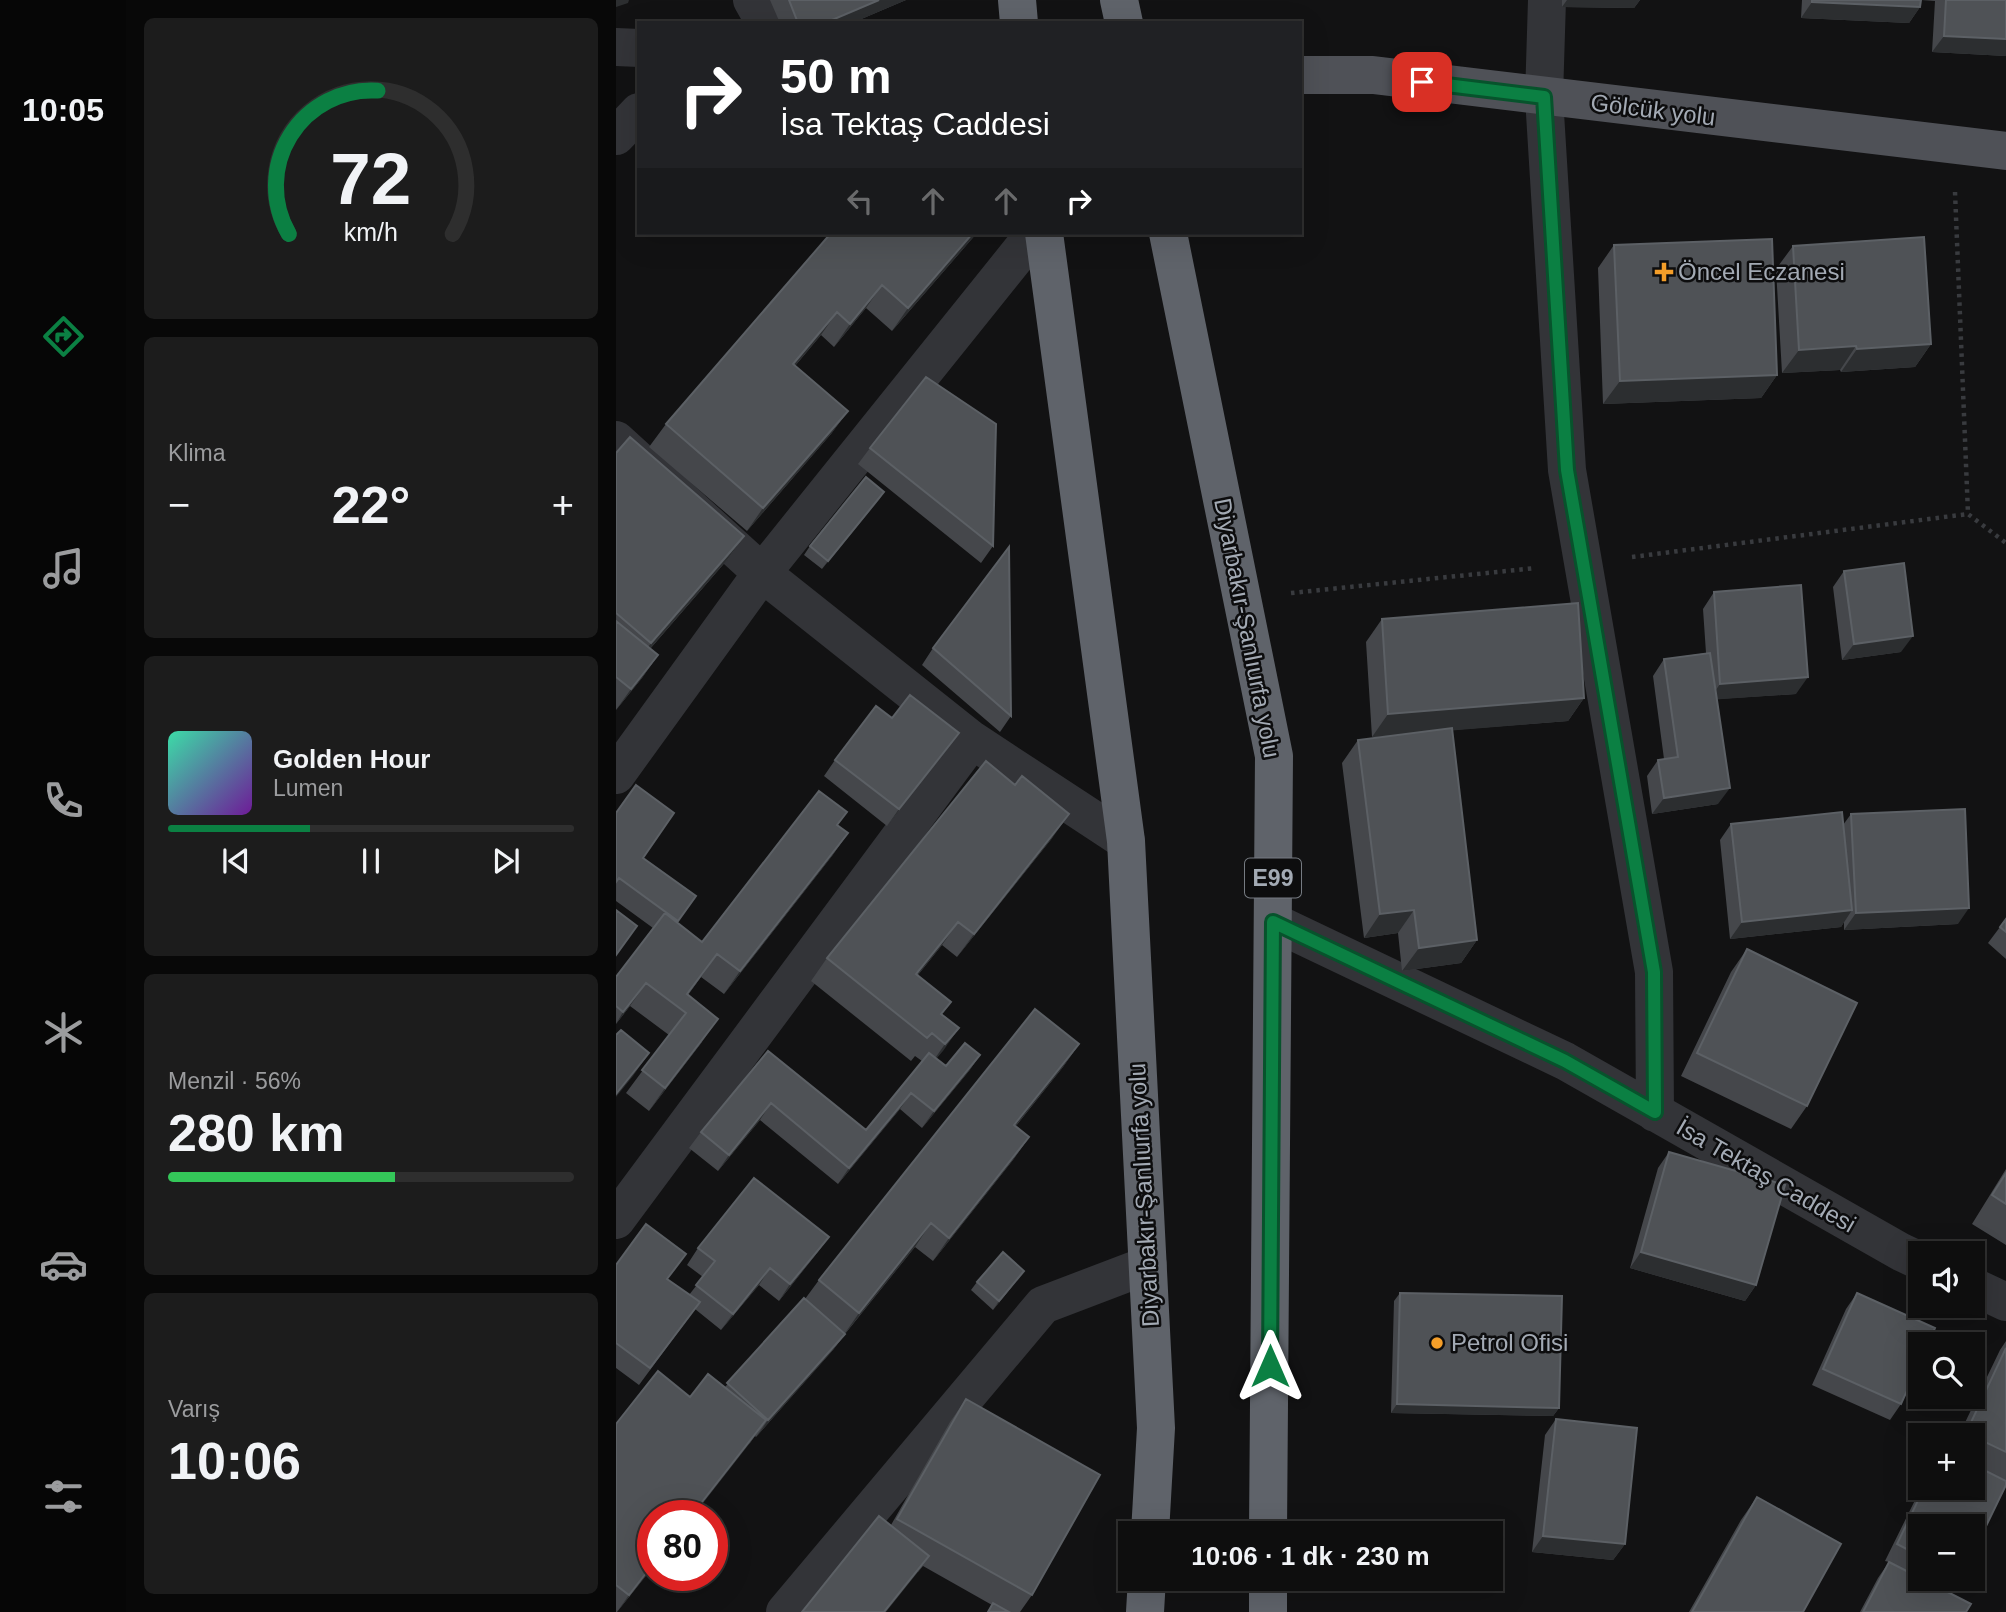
<!DOCTYPE html>
<html lang="tr">
<meta charset="utf-8">
<style>
:root{--surface:#0e0e0e;--page:#1c1c1c;--text:#f1f3f6;--muted:#9b9c9e;--line:#2e2e2e;--accent:#0b8043}
body{margin:0;font-family:Helvetica,sans-serif;background:var(--page);color:var(--text);height:100vh;display:flex;flex-direction:column;font-size:26px;white-space:nowrap}
*{box-sizing:border-box;margin:0}
p{font-size:23px;color:var(--muted)}
.icon{flex:none;width:38px;height:38px;fill:none;stroke:currentColor;stroke-width:2;stroke-linecap:round;stroke-linejoin:round}
.map{position:relative;flex:1;overflow:hidden}
.panel{display:flex;flex-direction:column;gap:18px;padding:18px;background:#080808;width:490px}
.panel>*{flex:none}
.banner{position:absolute;left:21px;top:21px;width:665px;height:214px;border-radius:0px;box-shadow:0 7px 28px #0002,0 0 0 2px var(--line);background:#202124;color:#fff;overflow:hidden}
.controls{position:absolute;left:1292px;top:1241px;display:grid;gap:14px}
.controls a{display:grid;place-items:center;width:77px;height:77px;border-radius:0px;background:var(--surface);box-shadow:0 7px 28px #0002,0 0 0 2px var(--line);font-size:35px}
.speed{position:absolute;left:21px;top:1500px;display:flex;gap:14px;font-size:35px;font-weight:700;text-align:center}
.speed>*{display:grid;place-content:center;width:91px;height:91px;border-radius:50%;background:var(--surface);box-shadow:0 7px 28px #0002,0 0 0 2px var(--line);line-height:1}
.speed .limit{border:10px solid #d22;background:#fff;color:#111}
.pin{position:absolute;display:grid;place-items:center;width:60px;height:60px;color:#fff;margin:-30px;border-radius:14px;box-shadow:0 4px 10px #0006}
.me{position:absolute;width:77px;margin:-38px;rotate:0deg;stroke-linejoin:round;filter:drop-shadow(0 0 5px #0008)}
.turn{display:flex;align-items:center;gap:24px;height:147px;padding:0 28px;font-size:32px}
.turn .icon{width:91px;height:91px;stroke-width:2.5}
.turn b{display:block;font-size:49px;line-height:60px}
.lanes{display:flex;align-items:center;height:66px;padding:0 28px;background:#0003;justify-content:center;gap:35px;direction:ltr}
.lanes .off{opacity:.35}
.big{font-size:52px;font-weight:600;line-height:1.1}
.panel .card{flex:1;display:flex;flex-direction:column;justify-content:center;gap:10px;min-width:0;padding:0 24px;border-radius:10px;background:var(--page)}
.panel .dial{align-items:center;gap:0}
.dial svg{height:182px;overflow:visible;fill:none;stroke:var(--line);stroke-width:7;stroke-linecap:round;text-anchor:middle}
.dial text{fill:var(--text);stroke:none}
.song{display:flex;align-items:center;gap:21px}
.cover{width:84px;height:84px;border-radius:10px;background:linear-gradient(135deg,hsl(160 70% 55%),hsl(280 70% 35%))}
.played{height:7px;border-radius:4px;background:linear-gradient(90deg,var(--accent) 35%,var(--line) 35%)}
.keys{display:flex;justify-content:space-around;direction:ltr}
.heat{display:flex;justify-content:space-between;align-items:center;font-size:38px;direction:ltr}
.charge{height:10px;border-radius:5px;background:linear-gradient(90deg,#34c759 56%,var(--line) 0)}
.trip{position:absolute;left:502px;top:1521px;width:385px;height:70px;border-radius:0px;background:var(--surface);box-shadow:0 7px 28px #0002,0 0 0 2px var(--line);font-weight:600;line-height:70px;text-align:center}
main{display:flex;flex:1;min-height:0}
.menu{display:flex;flex-direction:column;width:126px;justify-content:space-around;align-items:center;background:#060606;color:var(--muted)}
.menu .icon{width:49px;height:49px}
.menu .selected{color:var(--accent)}
.menu b{font-size:32px;color:var(--text)}
.map>svg:first-child{display:block}
.lines{fill:none;stroke-linecap:round;stroke-linejoin:round}
.path{stroke:#393b3f;stroke-width:4.5;stroke-dasharray:3.5 5;stroke-linecap:butt}
.minor{stroke:#333438;stroke-width:38}
.major{stroke:#4f5157;stroke-width:38}
.highway{stroke:#5f636a;stroke-width:38}
.wall{fill:#45474b}
.shaded-wall{fill:#2c2e30}
.building{fill:#4f5256;stroke:#5c6065;stroke-width:2}
.route-casing{stroke:#07532c;stroke-width:18}
.route{stroke:#0b8043;stroke-width:12}
.poi-dot{fill:#f49e29;stroke:#0d0d0e;stroke-width:2.5}
.labels{text-anchor:middle;stroke-width:5;stroke-linejoin:round;paint-order:stroke}
.shield{fill:#0d0d0e;stroke:#767b82;stroke-width:2}
.shield-label{font-size:23px;font-weight:bold;fill:#a3aab4}
.street-label{font-size:24px;fill:#a3aab4;stroke:#0d0d0e}
.poi-label{font-size:24px;fill:#a3aab4;stroke:#0d0d0e;text-anchor:start}
</style>
<main>
<nav class="menu">
<b>10:05</b>
<svg class="icon selected" aria-label="directions" viewBox="0 0 24 24"><path d="M12 3l9 9-9 9-9-9zM9 14v-3h6M13 9l2 2-2 2"/></svg>
<svg class="icon" aria-label="music" viewBox="0 0 24 24"><path d="M9 18V5l10-2v13"/><circle cx="6" cy="18" r="3"/><circle cx="16" cy="16" r="3"/></svg>
<svg class="icon" aria-label="phone" viewBox="0 0 24 24"><path d="M5 4h4l2 5-3 2q2 4 5 5l2-3 5 2v4C11 20 4 13 5 4z"/></svg>
<svg class="icon" aria-label="climate" viewBox="0 0 24 24"><path d="M12 3v18M4 7l16 10M4 17L20 7"/></svg>
<svg class="icon" aria-label="car" viewBox="0 0 24 24"><path d="M5 17H2v-5l4-1 3-4h7l3 4 3 1v5h-3M9 17h6M6 11h13"/><circle cx="7" cy="17" r="2"/><circle cx="17" cy="17" r="2"/></svg>
<svg class="icon" aria-label="filters" viewBox="0 0 24 24"><path d="M4 7h16M4 17h16"/><circle cx="9" cy="7" r="2"/><circle cx="15" cy="17" r="2"/></svg>
</nav>
<section class="panel">
<div class="card dial"><svg viewBox="0 0 100 80">
<path d="M14 69A42 42 0 1 1 86 69"/>
<path d="M14 69A42 42 0 0 1 53 6" stroke="#0b8043"/>
<text x="50" y="56" font-size="32" font-weight="700">72</text>
<text x="50" y="72" font-size="11">km/h</text>
</svg></div>
<div class="card"><p>Klima</p>
<div class="heat"><a>−</a><b class="big">22°</b><a>+</a></div>
</div>
<div class="card">
<div class="song"><i class="cover"></i><div><b>Golden Hour</b><p>Lumen</p></div></div>
<div class="played"></div>
<div class="keys"><svg class="icon" aria-label="previous" viewBox="0 0 24 24"><path d="M18 5L8 12l10 7zM5 5v14"/></svg><svg class="icon" aria-label="pause" viewBox="0 0 24 24"><path d="M8 5v14M16 5v14"/></svg><svg class="icon" aria-label="next" viewBox="0 0 24 24"><path d="M6 5l10 7-10 7zM19 5v14"/></svg></div>
</div>
<div class="card"><p>Menzil · 56%</p><b class="big">280 km</b><div class="charge"></div></div>
<div class="card"><p>Varış</p><b class="big">10:06</b></div>
</section>
<div class="map">
<svg width="1390" height="1612" viewBox="0 0 1390 1612">
<rect width="100%" height="100%" fill="#121213"/>
<g class="lines">
<!-- path -->
<path class="path" d="M 1339,192 L 1352,514 L 1390,543
M 1016,557 L 1352,514
M 675,593 L 920,568"/>
<!-- minor -->
<path class="minor" d="M 136,0 L 149,23
M 931,0 L 928,97 L 951,470 L 1038,972 L 1039,1113
M 0,47 L 23,48
M 0,136 L 23,112
M 419,233 L 146,573 L 356,740 L 510,841
M 0,440 L 146,573 L 0,775
M 657,922 L 949,1061 L 1285,1252 L 1304,1261
M 0,1220 L 356,740
M 1356,1286 L 1390,1302
M 169,1612 L 427,1305 L 532,1265"/>
<!-- major -->
<path class="major" d="M 684,75 L 757,75 L 1390,151"/>
<!-- highway -->
<path class="highway" d="M 401,0 L 403,23
M 503,0 L 508,23
M 428,233 L 510,841 L 540,1428 L 534,1533
M 552,233 L 658,756 L 652,1533
M 529,1612 L 531,1578
M 652,1612 L 652,1578"/>
</g>
<!-- wall -->
<path class="wall" d="M 154,0 L 290,0 L 236,23 L 164,23 Z
M 946,0 L 1024,0 L 1018,8 L 946,7 Z
M 1186,0 L 1390,0 L 1390,56 L 1316,52 L 1319,1 L 1305,0 L 1304,7 L 1293,23 L 1185,18 Z
M 215,233 L 361,233 L 276,331 L 250,308 L 218,347 L 205,335 L 179,366 L 232,411 L 215,434 L 131,531 L 33,447 L 50,424 Z
M 998,245 L 1161,375 L 1145,398 L 987,404 L 982,268 Z
M 1177,246 L 1315,344 L 1299,367 L 1225,372 L 1224,370 L 1166,373 L 1160,269 Z
M 254,448 L 377,546 L 365,563 L 242,464 Z
M 0,453 L 128,536 L 112,559 L 34,649 L 42,655 L 26,678 L 0,710 Z
M 268,492 L 206,569 L 188,555 L 194,546 Z
M 1228,571 L 1285,652 L 1226,660 L 1217,587 Z
M 1098,592 L 1180,694 L 1101,699 L 1102,804 L 1036,814 L 1031,776 L 1042,760 L 1048,759 L 1037,676 L 1048,659 L 1090,653 L 1087,609 Z
M 766,619 L 968,698 L 952,721 L 836,730 L 861,940 L 845,963 L 786,971 L 782,933 L 748,938 L 726,763 L 742,740 L 780,735 L 756,737 L 750,642 Z
M 317,648 L 395,716 L 384,732 L 306,665 Z
M 276,718 L 343,733 L 331,750 L 271,826 L 208,776 L 219,760 Z
M 0,813 L 27,858 L 80,896 L 61,923 L 86,942 L 221,825 L 232,833 L 216,856 L 108,994 L 85,977 L 72,995 L 86,1042 L 33,1111 L 10,1093 L 53,1035 L 14,1006 L 0,1024 L 0,977 L 37,928 L 0,901 Z
M 1235,814 L 1342,924 L 1228,930 L 1228,922 L 1225,927 L 1114,939 L 1104,840 L 1115,824 L 1227,825 Z
M 437,837 L 341,957 L 326,945 L 302,975 L 326,1014 L 343,1028 L 320,1059 L 330,1066 L 364,1055 L 353,1071 L 306,1128 L 284,1109 L 222,1184 L 144,1120 L 102,1171 L 73,1148 L 85,1132 L 152,1051 L 250,1130 L 306,1061 L 299,1056 L 295,1061 L 195,981 L 211,958 Z
M 1390,919 L 1390,959 L 1372,943 Z
M 1131,949 L 1191,1106 L 1175,1129 L 1065,1076 L 1115,972 Z
M 463,1044 L 447,1067 L 400,1126 L 413,1137 L 397,1160 L 317,1261 L 299,1247 L 229,1334 L 217,1350 L 140,1437 L 139,1436 L 134,1443 L 37,1516 L 37,1567 L 1,1612 L 0,1612 L 0,1424 L 74,1397 L 109,1387 L 189,1299 L 203,1280 Z
M 1053,1152 L 1140,1285 L 1129,1301 L 1014,1268 L 1042,1168 Z
M 1390,1169 L 1390,1245 L 1356,1224 Z
M 213,1237 L 201,1253 L 163,1301 L 143,1285 L 105,1330 L 79,1309 L 23,1385 L 0,1368 L 0,1265 L 51,1279 L 73,1295 L 87,1277 L 71,1265 L 82,1248 Z
M 402,1279 L 377,1310 L 355,1290 L 361,1282 Z
M 784,1293 L 943,1408 L 937,1416 L 775,1413 L 778,1301 Z
M 1241,1293 L 1285,1404 L 1274,1420 L 1196,1385 L 1230,1309 Z
M 1390,1341 L 1390,1485 L 1304,1526 L 1304,1577 L 1350,1612 L 1244,1612 L 1262,1578 L 1273,1562 L 1269,1561 L 1305,1488 L 1356,1488 L 1356,1435 L 1343,1435 L 1384,1350 Z
M 350,1399 L 416,1595 L 404,1612 L 371,1612 L 376,1605 L 307,1566 L 302,1572 L 275,1525 L 334,1422 Z
M 940,1419 L 1009,1544 L 997,1560 L 916,1552 L 929,1435 Z
M 1141,1497 L 1187,1612 L 1073,1612 L 1125,1520 Z
M 1306,1578 L 1344,1578 L 1335,1592 Z"/>
<!-- shaded-wall -->
<path class="shaded-wall" d="M 0,0 L 13,0 L 12,3 L 0,7 Z
M 263,0 L 290,0 L 236,23 L 209,23 Z
M 951,0 L 1024,0 L 1018,8 L 946,7 Z
M 1196,2 L 1304,7 L 1293,23 L 1185,18 Z
M 1328,36 L 1390,39 L 1390,56 L 1316,52 Z
M 357,233 L 361,233 L 276,331 L 292,308 Z
M 266,285 L 250,308 L 218,347 L 234,324 Z
M 221,312 L 205,335 L 161,387 L 177,364 Z
M 1315,344 L 1299,367 L 1225,372 L 1241,349 Z
M 1240,346 L 1224,370 L 1166,373 L 1183,350 Z
M 1161,375 L 1145,398 L 987,404 L 1004,381 Z
M 232,411 L 215,434 L 131,531 L 147,508 Z
M 268,492 L 263,500 L 206,569 L 212,561 Z
M 128,536 L 112,559 L 19,666 L 35,643 Z
M 1297,636 L 1285,652 L 1226,660 L 1238,644 Z
M 42,655 L 26,678 L 0,710 L 15,689 Z
M 1192,677 L 1180,694 L 1093,700 L 1104,684 Z
M 968,698 L 952,721 L 756,737 L 772,714 Z
M 343,733 L 331,750 L 271,826 L 283,809 Z
M 1114,788 L 1102,804 L 1036,814 L 1048,798 Z
M 453,814 L 437,837 L 341,957 L 358,934 Z
M 232,833 L 216,856 L 108,994 L 124,971 Z
M 1353,908 L 1342,924 L 1228,930 L 1240,913 Z
M 798,910 L 782,933 L 748,938 L 764,914 Z
M 1236,910 L 1225,927 L 1114,939 L 1126,922 Z
M 342,922 L 326,945 L 284,997 L 300,974 Z
M 861,940 L 845,963 L 786,971 L 803,948 Z
M 101,954 L 85,977 L 62,1007 L 71,994 Z
M 30,983 L 14,1006 L 0,1024 L 7,1012 Z
M 102,1019 L 86,1042 L 33,1111 L 49,1088 Z
M 343,1028 L 327,1051 L 313,1067 L 329,1044 Z
M 463,1044 L 447,1067 L 382,1148 L 398,1125 Z
M 33,1053 L 17,1076 L 0,1097 L 0,1094 Z
M 364,1055 L 353,1071 L 306,1128 L 318,1111 Z
M 295,1093 L 284,1109 L 222,1184 L 233,1168 Z
M 155,1103 L 144,1120 L 102,1171 L 113,1155 Z
M 413,1137 L 397,1160 L 317,1261 L 333,1238 Z
M 315,1223 L 299,1247 L 227,1336 L 243,1313 Z
M 213,1237 L 201,1253 L 163,1301 L 174,1284 Z
M 1025,1252 L 1140,1285 L 1129,1301 L 1014,1268 Z
M 154,1268 L 143,1285 L 105,1330 L 117,1314 Z
M 408,1271 L 402,1279 L 377,1310 L 383,1301 Z
M 229,1334 L 217,1350 L 140,1437 L 152,1420 Z
M 781,1404 L 943,1408 L 937,1416 L 775,1413 Z
M 150,1420 L 134,1443 L 77,1516 L 75,1516 Z
M 927,1536 L 1009,1544 L 997,1560 L 916,1552 Z
M 313,1556 L 302,1572 L 270,1612 L 268,1612 Z
M 37,1564 L 37,1567 L 1,1612 L 13,1595 Z"/>
<!-- building -->
<path class="building" d="M 173,0 L 263,0 L 209,23 L 182,23 Z
M 1196,0 L 1305,0 L 1304,7 L 1196,2 Z
M 1330,0 L 1390,0 L 1390,39 L 1328,36 Z
M 215,233 L 357,233 L 292,308 L 266,285 L 234,324 L 221,312 L 177,364 L 232,411 L 147,508 L 50,424 Z
M 1308,237 L 1315,344 L 1241,349 L 1240,346 L 1183,350 L 1177,246 Z
M 1156,239 L 1161,375 L 1004,381 L 998,245 Z
M 310,377 L 380,424 L 377,546 L 254,448 Z
M 14,437 L 128,536 L 35,643 L 0,613 L 0,453 Z
M 250,477 L 268,492 L 212,561 L 194,546 Z
M 393,547 L 395,716 L 317,648 Z
M 1288,563 L 1297,636 L 1238,644 L 1228,571 Z
M 1185,585 L 1192,677 L 1104,684 L 1098,592 Z
M 962,603 L 968,698 L 772,714 L 766,619 Z
M 0,621 L 42,655 L 15,689 L 0,677 Z
M 1094,653 L 1114,788 L 1048,798 L 1042,760 L 1062,757 L 1048,659 Z
M 294,695 L 343,733 L 283,809 L 219,760 L 260,706 L 276,718 Z
M 836,728 L 861,940 L 803,948 L 798,910 L 764,914 L 742,740 Z
M 370,761 L 399,785 L 406,776 L 453,814 L 358,934 L 342,922 L 300,974 L 335,1002 L 325,1014 L 343,1028 L 329,1044 L 316,1033 L 311,1038 L 211,958 Z
M 20,785 L 58,813 L 27,858 L 80,896 L 62,921 L 3,878 L 0,882 L 0,813 Z
M 203,791 L 231,812 L 221,825 L 232,833 L 124,971 L 101,954 L 71,994 L 102,1019 L 49,1088 L 26,1070 L 70,1013 L 30,983 L 7,1012 L 0,1006 L 0,977 L 49,913 L 86,942 Z
M 1349,809 L 1353,908 L 1240,913 L 1235,814 Z
M 1226,812 L 1236,910 L 1126,922 L 1115,824 Z
M 0,910 L 21,926 L 0,955 Z
M 1390,919 L 1390,932 L 1384,927 Z
M 1131,949 L 1241,1003 L 1191,1106 L 1081,1053 Z
M 419,1009 L 463,1044 L 398,1125 L 413,1137 L 333,1238 L 315,1223 L 243,1313 L 203,1280 Z
M 5,1030 L 33,1053 L 0,1094 L 0,1035 Z
M 349,1043 L 364,1055 L 318,1111 L 295,1093 L 233,1168 L 155,1103 L 113,1155 L 85,1132 L 152,1051 L 250,1130 L 313,1053 L 330,1066 Z
M 1053,1152 L 1169,1185 L 1140,1285 L 1025,1252 Z
M 1390,1173 L 1390,1204 L 1376,1195 Z
M 138,1178 L 213,1237 L 174,1284 L 154,1268 L 117,1314 L 80,1285 L 99,1261 L 82,1248 Z
M 30,1224 L 70,1254 L 51,1279 L 84,1302 L 34,1368 L 0,1343 L 0,1265 Z
M 387,1252 L 408,1271 L 383,1301 L 361,1282 Z
M 784,1293 L 946,1296 L 943,1408 L 781,1404 Z
M 1241,1293 L 1319,1328 L 1312,1344 L 1304,1344 L 1304,1362 L 1285,1404 L 1207,1369 Z
M 188,1298 L 229,1334 L 152,1420 L 111,1383 Z
M 1390,1348 L 1390,1452 L 1350,1433 Z
M 42,1371 L 74,1397 L 92,1374 L 150,1420 L 75,1516 L 37,1516 L 37,1564 L 13,1595 L 0,1585 L 0,1424 Z
M 350,1399 L 484,1475 L 416,1595 L 281,1519 Z
M 940,1419 L 1021,1428 L 1009,1544 L 927,1536 Z
M 1356,1464 L 1390,1481 L 1390,1485 L 1356,1555 L 1356,1526 L 1304,1526 L 1304,1556 L 1281,1544 L 1308,1488 L 1356,1488 Z
M 1141,1497 L 1225,1544 L 1187,1612 L 1076,1612 Z
M 263,1516 L 313,1556 L 268,1612 L 186,1612 Z
M 1273,1562 L 1355,1604 L 1350,1612 L 1247,1612 Z
M 377,1603 L 393,1612 L 372,1612 Z"/>
<g class="lines">
<!-- route casing -->
<g class="route-casing">
<path id="route" d="M 654,1366 L 657,922 L 949,1061 L 1039,1112 L 1038,972 L 951,470 L 928,97 L 806,82"/>
</g>
<!-- route -->
<use href="#route" class="route"/>
</g>
<!-- markers -->
<g class="poi-dot">
<path d="M1044.5 261.5h7v7h7v7h-7v7h-7v-7h-7v-7h7z"/>
<circle cx="821" cy="1343" r="7"/>
</g>
<g class="labels">
<!-- shield labels -->
<rect class="shield" x="629" y="858.5" width="56" height="39" rx="5"/>
<g class="shield-label">
<text x="657" y="886">E99</text>
</g>
<!-- street labels -->
<g class="street-label">
<text transform="translate(1037 110) rotate(7)" y="8">Gölcük yolu</text>
<text transform="translate(631 628) rotate(79)" y="8">Diyarbakır-Şanlıurfa yolu</text>
<text transform="translate(1150 1176) rotate(30)" y="8">İsa Tektaş Caddesi</text>
<text transform="translate(528 1195) rotate(-93)" y="8">Diyarbakır-Şanlıurfa yolu</text>
</g>
<!-- poi labels -->
<g class="poi-label">
<text x="1062" y="280">Öncel Eczanesi</text>
<text x="835" y="1351">Petrol Ofisi</text>
</g>
</g>
</svg>
<div class="controls">
<a><svg class="icon" aria-label="sound" viewBox="0 0 24 24"><path d="M4 9h4l5-4v14l-5-4H4zM17 9q2 3 0 6"/></svg></a>
<a><svg class="icon" aria-label="search" viewBox="0 0 24 24"><circle cx="10" cy="10" r="6"/><path d="M15 15l6 6"/></svg></a>
<a>+</a>
<a>−</a>
</div>
<div class="speed"><div class="limit">80</div></div>
<div class="pin" style="left:806px;top:82px;background:#d93025"><svg class="icon" aria-label="arrive" viewBox="0 0 24 24"><path d="M6 21V4h12l-3 4 3 4H6"/></svg></div>
<svg class="me" style="left:654px;top:1366px" viewBox="-20 -20 40 40"><path d="M0-17L14 15 0 8-14 15z" fill="#0b8043" stroke="#fff" stroke-width="4"/></svg>
<div class="trip">10:06 · 1 dk · 230 m</div>
<div class="banner">
<div class="turn"><svg class="icon" aria-label="right" viewBox="0 0 24 24"><path d="M7 20v-9h11M14 6l5 5-5 5"/></svg><div><b>50 m</b>İsa Tektaş Caddesi</div></div>
<div class="lanes"><svg class="icon off" aria-label="left" viewBox="0 0 24 24"><path d="M17 20v-9H6M10 6l-5 5 5 5"/></svg><svg class="icon off" aria-label="ahead" viewBox="0 0 24 24"><path d="M12 20V5M6 11l6-6 6 6"/></svg><svg class="icon off" aria-label="ahead" viewBox="0 0 24 24"><path d="M12 20V5M6 11l6-6 6 6"/></svg><svg class="icon" aria-label="right" viewBox="0 0 24 24"><path d="M7 20v-9h11M14 6l5 5-5 5"/></svg></div>
</div>
</div>
</main>
